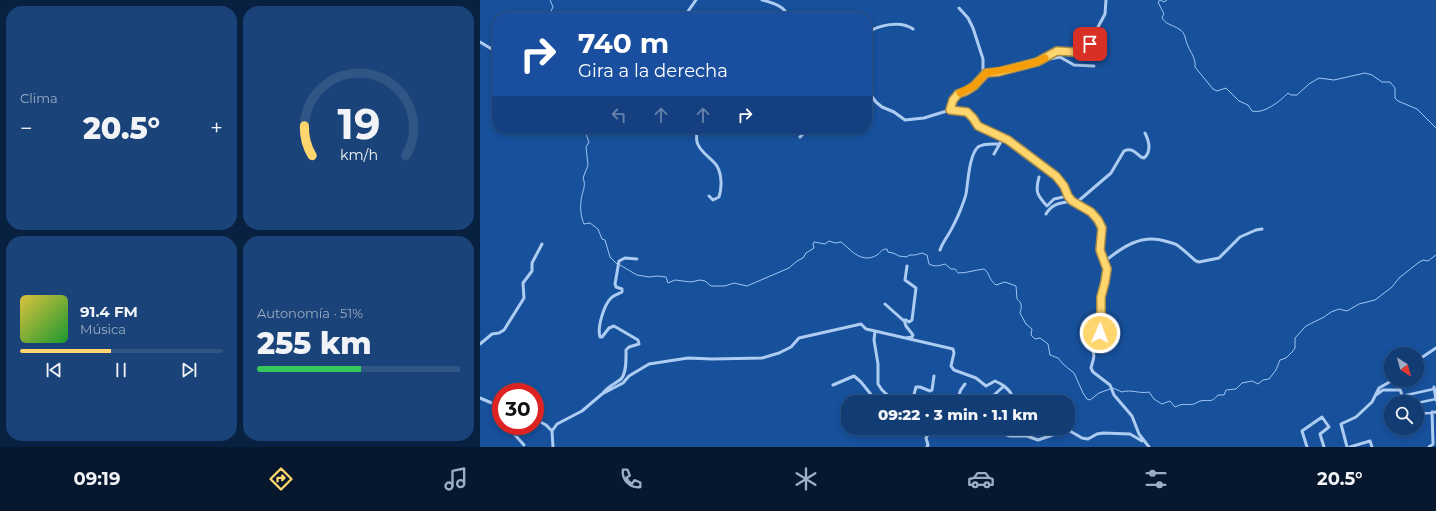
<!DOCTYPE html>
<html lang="es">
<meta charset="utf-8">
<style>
:root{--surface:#113c74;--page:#1a4379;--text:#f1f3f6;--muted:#9cadc5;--line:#305686;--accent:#ffd56e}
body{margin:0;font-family:Montserrat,sans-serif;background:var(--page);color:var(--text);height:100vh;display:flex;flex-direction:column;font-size:15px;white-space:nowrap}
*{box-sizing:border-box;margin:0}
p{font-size:13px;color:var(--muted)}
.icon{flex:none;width:22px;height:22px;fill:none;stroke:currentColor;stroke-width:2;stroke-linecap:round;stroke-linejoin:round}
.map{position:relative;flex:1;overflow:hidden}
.details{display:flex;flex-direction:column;gap:6px;padding:6px;background:#092140;width:480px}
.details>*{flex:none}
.hud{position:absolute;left:12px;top:12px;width:380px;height:122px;border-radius:16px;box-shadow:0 2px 6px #0003,0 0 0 1px var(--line);background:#1a4fa0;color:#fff;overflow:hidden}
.needle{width:26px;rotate:144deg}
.buttons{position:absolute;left:904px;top:347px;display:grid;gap:8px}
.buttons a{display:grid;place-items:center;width:40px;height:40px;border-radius:50%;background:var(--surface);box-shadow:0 2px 6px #0003,0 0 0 1px var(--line);font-size:20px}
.speed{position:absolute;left:12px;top:383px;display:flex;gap:8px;font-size:20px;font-weight:700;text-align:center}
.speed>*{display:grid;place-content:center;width:52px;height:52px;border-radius:50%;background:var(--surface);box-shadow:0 2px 6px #0003,0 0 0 1px var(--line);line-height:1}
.speed .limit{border:6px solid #d22;background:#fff;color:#111}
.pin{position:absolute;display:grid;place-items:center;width:34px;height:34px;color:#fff;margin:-17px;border-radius:8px;box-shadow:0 2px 6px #0006}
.me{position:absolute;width:44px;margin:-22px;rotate:2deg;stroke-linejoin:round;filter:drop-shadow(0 0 3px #0008)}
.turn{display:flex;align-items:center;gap:14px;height:84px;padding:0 20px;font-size:18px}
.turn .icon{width:52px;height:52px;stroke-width:2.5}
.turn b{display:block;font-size:28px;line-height:34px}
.lanes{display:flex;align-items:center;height:38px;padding:0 20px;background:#0003;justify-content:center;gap:20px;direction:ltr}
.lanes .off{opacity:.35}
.big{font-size:30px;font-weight:800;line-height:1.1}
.details .card{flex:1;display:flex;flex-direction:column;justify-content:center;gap:6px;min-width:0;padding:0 14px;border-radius:16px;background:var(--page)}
.details .dial{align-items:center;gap:0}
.dial svg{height:104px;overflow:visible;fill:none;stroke:var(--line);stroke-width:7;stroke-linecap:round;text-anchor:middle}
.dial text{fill:var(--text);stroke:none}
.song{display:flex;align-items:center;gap:12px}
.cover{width:48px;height:48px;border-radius:6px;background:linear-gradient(135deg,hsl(50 70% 55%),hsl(130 70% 35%))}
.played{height:4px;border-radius:2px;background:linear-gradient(90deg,var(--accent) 45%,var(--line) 45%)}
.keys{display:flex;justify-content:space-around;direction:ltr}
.heat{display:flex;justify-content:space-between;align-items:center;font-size:22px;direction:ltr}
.charge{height:6px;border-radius:3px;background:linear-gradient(90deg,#34c759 51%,var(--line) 0)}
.details .tiles{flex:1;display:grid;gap:6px;grid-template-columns:repeat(2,1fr)}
.trip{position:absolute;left:361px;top:395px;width:234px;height:40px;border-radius:16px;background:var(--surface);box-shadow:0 2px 6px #0003,0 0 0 1px var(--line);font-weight:800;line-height:40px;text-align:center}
.tabs{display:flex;height:64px;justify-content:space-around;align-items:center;background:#07182e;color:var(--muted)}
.tabs .icon{width:28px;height:28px}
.tabs .current{color:var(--accent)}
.tabs b{font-size:18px;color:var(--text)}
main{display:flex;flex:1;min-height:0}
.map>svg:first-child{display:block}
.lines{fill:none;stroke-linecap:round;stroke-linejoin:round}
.stream{stroke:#9fc7f5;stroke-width:1}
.pedestrian{stroke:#adccf2;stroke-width:2.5}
.minor{stroke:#adccf2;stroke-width:3}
.route-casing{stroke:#a68a48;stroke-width:10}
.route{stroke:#ffd56e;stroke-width:7}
.slow{stroke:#f59e0b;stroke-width:7}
</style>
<main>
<section class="details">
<div class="tiles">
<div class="card"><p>Clima</p>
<div class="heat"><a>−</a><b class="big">20.5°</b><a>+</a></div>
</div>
<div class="card dial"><svg viewBox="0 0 100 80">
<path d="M14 69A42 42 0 1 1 86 69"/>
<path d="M14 69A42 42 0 0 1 8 46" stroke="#ffd56e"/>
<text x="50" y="56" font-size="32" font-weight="700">19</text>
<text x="50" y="72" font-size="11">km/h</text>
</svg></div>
<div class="card">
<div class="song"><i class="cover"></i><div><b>91.4 FM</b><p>Música</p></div></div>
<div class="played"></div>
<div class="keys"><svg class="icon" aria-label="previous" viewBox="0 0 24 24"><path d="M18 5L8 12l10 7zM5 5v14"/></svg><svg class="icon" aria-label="pause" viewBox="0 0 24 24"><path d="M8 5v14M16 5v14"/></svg><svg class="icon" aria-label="next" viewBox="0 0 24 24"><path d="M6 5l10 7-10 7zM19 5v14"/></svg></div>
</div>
<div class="card"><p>Autonomía · 51%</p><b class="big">255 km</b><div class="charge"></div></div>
</div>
</section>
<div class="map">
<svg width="956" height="447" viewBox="0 0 956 447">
<rect width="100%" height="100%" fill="#17509b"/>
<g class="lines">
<!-- stream -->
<path class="stream" d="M 70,0 L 73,7 L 71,11 L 75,17
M 687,0 L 684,2 L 680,0 L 678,2 L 684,14 L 682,17 C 684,24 693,25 699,29 C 706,33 705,40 708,46 C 711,53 716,59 715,67 L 733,89 L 737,91 L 746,88 L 759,101 L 768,105 L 772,111 C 784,114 799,102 808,93 L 811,95 L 817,95 L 829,84 L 839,78 L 854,80 L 885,73 L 892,75 L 902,82 L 910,82 L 915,88 L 915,98 L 918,101 L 937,109 L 956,128
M 104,129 L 109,142 L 106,147 L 108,165 L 103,178 C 107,186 101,193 101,202 C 100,209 101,217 104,224 L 110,223 L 118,229 L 122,239 L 125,240 L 130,257 L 137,264
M 140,265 L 157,275 L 169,277 L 177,276 L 186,277 L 188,283 L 195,280 L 211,282 L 220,280 L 225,281 L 231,286 L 245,286 L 254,283 L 267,286 L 309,268 L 317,261 L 323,258 L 326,253 L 334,248 L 333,244 L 334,242 L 345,244 L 349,241 L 355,243 L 361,242 C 372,251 382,264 397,255 C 401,252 402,249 407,249 L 408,252 L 413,253 L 419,256 L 427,257 L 429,255 L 435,255 L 442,253 L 447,255 L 449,264 C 455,267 458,266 465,264 L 471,269 L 475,269 L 478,273 C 488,273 494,270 504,269 C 510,273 508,279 516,285 L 525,282 L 536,286 L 537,299 C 542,303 542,306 540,313 L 546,324 L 552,329 L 551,335 L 555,339 L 560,338 L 568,344 L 570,355 L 578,358 L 584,365 L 594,373 L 603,393 L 607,399 L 610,400 L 619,393 L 630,389
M 633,388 L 642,392 C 651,389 659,394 669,392 L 674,399 L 682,404 L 690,401 L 695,407 C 705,402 706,406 714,404 C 716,403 718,402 720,401 C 729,399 731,404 738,395 L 744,395 L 746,390 L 756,389 L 762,383 L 772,381 L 778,384 L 783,380 L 789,379 L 796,370 L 800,360 L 806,358 L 813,351 L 815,348 L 815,338 L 826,326 L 844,317 L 851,312 L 859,309 L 867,311 L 879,304 L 895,300 L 912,287 L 919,278 L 938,263 L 943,260 L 948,261 L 956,255"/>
<!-- pedestrian -->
<path class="pedestrian" d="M 922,396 L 954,389
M 937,403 L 956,399"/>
<!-- minor -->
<path class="minor" d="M 282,0 C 294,3 304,6 309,17
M 479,8 L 488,18 L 493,28 L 503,59 L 503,77
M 204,17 L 216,0
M 387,33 C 398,25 421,20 433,29
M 0,42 L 10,48 L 17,51
M 564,60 L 580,57 L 594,65 L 614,66
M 387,90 L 396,102 L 402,107 L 414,112 L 425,120 L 444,118 L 470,110 L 487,113 L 493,118 L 498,126 L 528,140 L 576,176 L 584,186 L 588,196 L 592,201 L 611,212 L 618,220 L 622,228 L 620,250 L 627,269 L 625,282 L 621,297 L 621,324 L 619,333 L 610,343 C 615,358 615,353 611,368 L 613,372 L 630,385 L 634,395 L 652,416 L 659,434 L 669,447
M 470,110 L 473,100 L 478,94 L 486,91 L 494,86 L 506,73 L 518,72 L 557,62 L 577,51 L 594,52 L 601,46 L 614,43 L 616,41 L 618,27 L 625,14 L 626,0
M 217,129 C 217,133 216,138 217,142 C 220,153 231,157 237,166 C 242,175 242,188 239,197 L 233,200 L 229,196
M 320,137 L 328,129
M 514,154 L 523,138
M 559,177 C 555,192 557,195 567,206 L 574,199 L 588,196
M 596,203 L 631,173 L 644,151 C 652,147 656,153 661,157 L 664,158 C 672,151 669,141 665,133
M 566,214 C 572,203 581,203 592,201
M 460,250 C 463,241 469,235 473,226 C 477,219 484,202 486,194 C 488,183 489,155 498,147 C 503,143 513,144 519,144
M 624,262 C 642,247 661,234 685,241 C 689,242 694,243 697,245 C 704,250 710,256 716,261 L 719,262 L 739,258 L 760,237 L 776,230 L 782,229
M 405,304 L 424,321
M 395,331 L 394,340 L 398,364 L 398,384 L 402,390 L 415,402
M 425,338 L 432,337 L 433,335 L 426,326 L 424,320 L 426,320 L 429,322 L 432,320 L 436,288 L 425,280 L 427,266
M 0,344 L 12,334 L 19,333 L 24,330 L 44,298 L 43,283 L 52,271 L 52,263 L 62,244
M 937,362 L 941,358 L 956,348
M 485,384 C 481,389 477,394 481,401 L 485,400 L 487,402
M 353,385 L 374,376 L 381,382 L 397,402
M 524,386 C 530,391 533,394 532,402
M 954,387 L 956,400
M 123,393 C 128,386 135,384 141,379 C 147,372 146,358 146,350 L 149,347 L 159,344 L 158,340 L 134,326 L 129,328 L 122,337 L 120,337 C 117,327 124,305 131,298 C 134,295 138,294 142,292 L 142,289 L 136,287 L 135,284 L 139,261 L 145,258 L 157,259
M 896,395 L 903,390 L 920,390 L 921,392 L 923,402
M 0,398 L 21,407
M 432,402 L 436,387 L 440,387 L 450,391 L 452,390 L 454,376
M 17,406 L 21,411
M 937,414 L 956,412
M 55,419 L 66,425 L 72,431 L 73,447
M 30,426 L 35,435 L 44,445
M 506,428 L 530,436 L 547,436 L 558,440 L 584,431 L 590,431 L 602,438 L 608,439 L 617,434 L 623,433 L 650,434 L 662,441
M 72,431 L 77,424 L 102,411 L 122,394 L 143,383 L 149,376 L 169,364 L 208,358 L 232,359 L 282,358 L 299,353 L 311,347 L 319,338 L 381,324 L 386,329 L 395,331 L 473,349 L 474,353 L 471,366 L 474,370 L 496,378 L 506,386 L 515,381 L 521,384 L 524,386 L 514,395 L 510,402
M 380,434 L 383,428
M 447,447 L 448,445 L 446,438 L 452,428 L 460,430 L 466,428
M 827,447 L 822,431 L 842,417 L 849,427 L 840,434 L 844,447
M 867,447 L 861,424 L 876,417 L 892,402 L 899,388 L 913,380
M 870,447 L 890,441 L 892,447
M 949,447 L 953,444 L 952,412"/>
</g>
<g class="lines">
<!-- route casing -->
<g class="route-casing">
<path id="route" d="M 610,44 L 601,46 L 594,52 L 577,51 L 557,62 L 518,72 L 506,73 L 494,86 L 486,91 L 478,94 L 473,100 L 470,110 L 487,112 L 493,118 L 498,126 L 528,140 L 576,176 L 584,186 L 588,196 L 592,201 L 611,212 L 618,220 L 622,228 L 620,250 L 627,269 L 625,282 L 621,297 L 621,324 L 620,333"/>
</g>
<!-- route -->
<use href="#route" class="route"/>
<!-- slow -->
<path class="slow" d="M 480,93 L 494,86 L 506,73 L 534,68 L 557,62 L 565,58"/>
</g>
</svg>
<div class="buttons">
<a><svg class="needle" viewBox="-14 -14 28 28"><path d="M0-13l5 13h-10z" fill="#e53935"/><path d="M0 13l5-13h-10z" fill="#9cadc5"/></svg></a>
<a><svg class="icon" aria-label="search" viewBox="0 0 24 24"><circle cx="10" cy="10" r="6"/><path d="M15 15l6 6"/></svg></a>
</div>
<div class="speed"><div class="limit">30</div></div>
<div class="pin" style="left:610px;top:44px;background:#d93025"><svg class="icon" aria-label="arrive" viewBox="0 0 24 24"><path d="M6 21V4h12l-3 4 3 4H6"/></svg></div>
<svg class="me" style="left:620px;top:333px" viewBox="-20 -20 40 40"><circle r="17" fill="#ffd56e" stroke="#fff" stroke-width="3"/><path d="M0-11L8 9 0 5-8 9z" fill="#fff"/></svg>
<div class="trip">09:22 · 3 min · 1.1 km</div>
<div class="hud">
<div class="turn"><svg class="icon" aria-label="right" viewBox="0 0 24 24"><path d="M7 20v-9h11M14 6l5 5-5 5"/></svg><div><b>740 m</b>Gira a la derecha</div></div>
<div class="lanes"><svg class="icon off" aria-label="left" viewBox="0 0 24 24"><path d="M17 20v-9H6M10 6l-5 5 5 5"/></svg><svg class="icon off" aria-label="ahead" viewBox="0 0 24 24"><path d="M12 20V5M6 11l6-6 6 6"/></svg><svg class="icon off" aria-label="ahead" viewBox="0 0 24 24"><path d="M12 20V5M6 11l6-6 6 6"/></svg><svg class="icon" aria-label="right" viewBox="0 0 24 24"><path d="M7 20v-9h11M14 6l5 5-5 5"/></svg></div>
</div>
</div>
</main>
<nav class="tabs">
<b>09:19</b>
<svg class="icon current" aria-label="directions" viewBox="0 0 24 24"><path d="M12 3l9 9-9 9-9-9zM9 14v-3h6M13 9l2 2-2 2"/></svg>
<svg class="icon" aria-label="music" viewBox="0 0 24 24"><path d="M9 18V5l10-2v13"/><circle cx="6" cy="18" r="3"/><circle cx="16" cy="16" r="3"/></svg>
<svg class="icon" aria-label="phone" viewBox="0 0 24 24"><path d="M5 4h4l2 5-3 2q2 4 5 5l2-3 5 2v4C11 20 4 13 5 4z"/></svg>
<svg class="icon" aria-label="climate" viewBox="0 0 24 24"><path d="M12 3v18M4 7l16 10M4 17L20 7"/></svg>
<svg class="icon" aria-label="car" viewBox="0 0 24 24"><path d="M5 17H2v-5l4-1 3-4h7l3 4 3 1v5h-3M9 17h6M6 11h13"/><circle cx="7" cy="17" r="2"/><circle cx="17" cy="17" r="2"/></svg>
<svg class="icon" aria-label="filters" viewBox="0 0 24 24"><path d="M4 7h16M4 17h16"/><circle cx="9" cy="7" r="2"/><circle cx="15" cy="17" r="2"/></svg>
<b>20.5°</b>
</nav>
